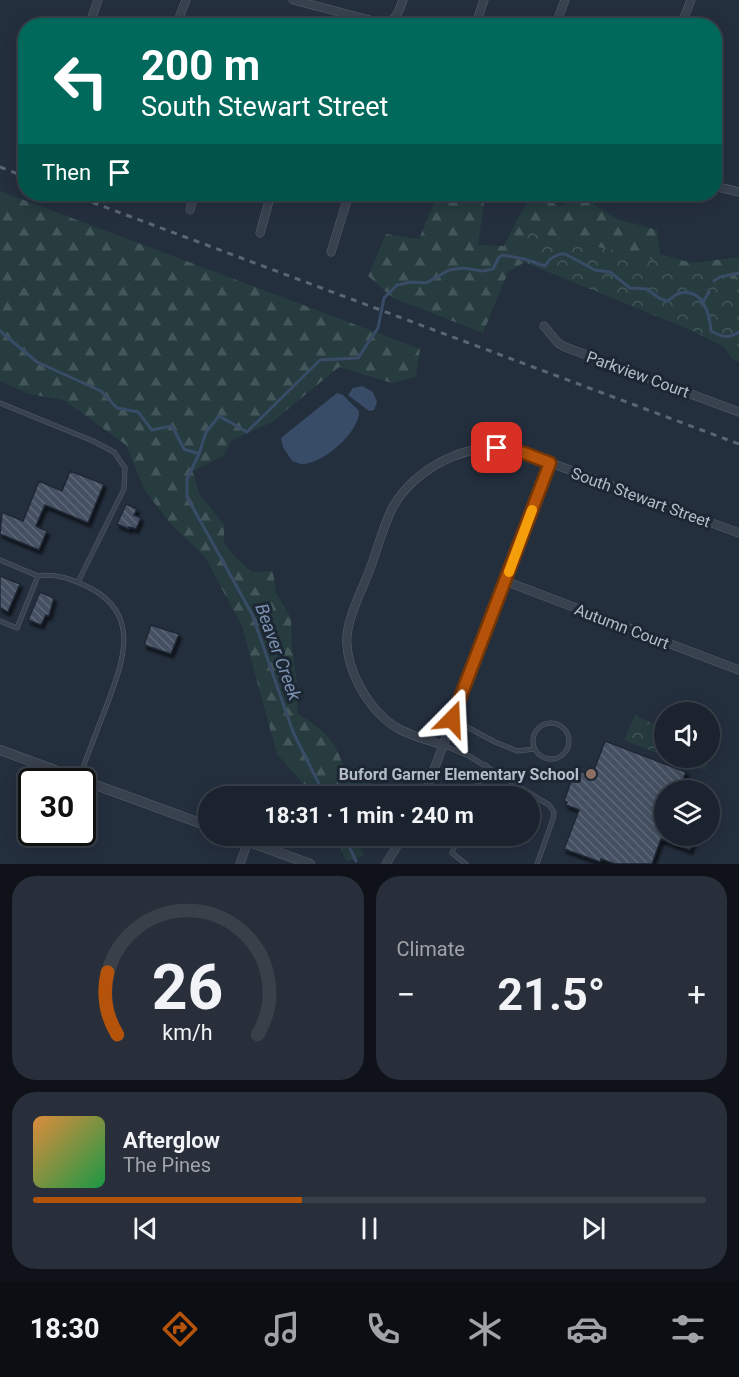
<!DOCTYPE html>
<meta charset="utf-8">
<style>
:root{--surface:#1b232e;--page:#282f3a;--text:#f1f3f6;--muted:#a0a4aa;--line:#39404a;--accent:#b45309}
body{margin:0;font-family:Roboto,sans-serif;background:var(--page);color:var(--text);height:100vh;display:flex;flex-direction:column;font-size:22px;white-space:nowrap}
*{box-sizing:border-box;margin:0}
p{font-size:20px;color:var(--muted)}
.icon{flex:none;width:33px;height:33px;fill:none;stroke:currentColor;stroke-width:2;stroke-linecap:round;stroke-linejoin:round}
.map{position:relative;height:864px;overflow:hidden}
.sheet{display:flex;flex-direction:column;gap:12px;padding:12px;background:#0f1319;flex:1}
.sheet>*{flex:none}
.top-card{position:absolute;left:18px;top:18px;width:704px;height:183px;border-radius:24px;box-shadow:0 3px 15px #0003,0 0 0 2px var(--line);background:#00695c;color:#fff;overflow:hidden}
.tools{position:absolute;left:654px;top:702px;display:grid;gap:12px}
.tools a{display:grid;place-items:center;width:66px;height:66px;border-radius:50%;background:var(--surface);box-shadow:0 3px 15px #0003,0 0 0 2px var(--line);font-size:30px}
.speed{position:absolute;left:18px;top:768px;display:flex;gap:12px;font-size:30px;font-weight:700;text-align:center}
.speed>*{display:grid;place-content:center;width:78px;height:78px;border-radius:50%;background:var(--surface);box-shadow:0 3px 15px #0003,0 0 0 2px var(--line);line-height:1}
.speed .limit{border:3px solid #111;border-radius:9px;background:#fff;color:#111}
.pin{position:absolute;display:grid;place-items:center;width:51px;height:51px;color:#fff;margin:-26px;border-radius:12px;box-shadow:0 3px 9px #0006}
.me{position:absolute;width:66px;margin:-33px;rotate:21deg;stroke-linejoin:round;filter:drop-shadow(0 0 4px #0008)}
.turn{display:flex;align-items:center;gap:21px;height:126px;padding:0 24px;font-size:27px}
.turn .icon{width:78px;height:78px;stroke-width:2.5}
.turn b{display:block;font-size:42px;line-height:51px}
.then{display:flex;align-items:center;height:57px;padding:0 24px;background:#0003;gap:12px;font-size:22px}
.big{font-size:45px;font-weight:700;line-height:1.1}
.sheet .card{flex:1;display:flex;flex-direction:column;justify-content:center;gap:9px;min-width:0;padding:0 21px;border-radius:24px;background:var(--page)}
.sheet .dial{align-items:center;gap:0}
.dial svg{height:156px;overflow:visible;fill:none;stroke:var(--line);stroke-width:7;stroke-linecap:round;text-anchor:middle}
.dial text{fill:var(--text);stroke:none}
.song{display:flex;align-items:center;gap:18px}
.cover{width:72px;height:72px;border-radius:9px;background:linear-gradient(135deg,hsl(30 70% 55%),hsl(140 70% 35%))}
.played{height:6px;border-radius:3px;background:linear-gradient(90deg,var(--accent) 40%,var(--line) 40%)}
.keys{display:flex;justify-content:space-around;direction:ltr}
.heat{display:flex;justify-content:space-between;align-items:center;font-size:33px;direction:ltr}
.sheet .tiles{flex:1;display:grid;gap:12px;grid-template-columns:1fr 1fr}
.card:last-child{grid-column:span 2}
.trip{position:absolute;left:198px;top:786px;width:342px;height:60px;border-radius:30px;background:var(--surface);box-shadow:0 3px 15px #0003,0 0 0 2px var(--line);font-weight:700;line-height:60px;text-align:center}
.tabs{display:flex;height:96px;justify-content:space-around;align-items:center;background:#0b0e12;color:var(--muted)}
.tabs .icon{width:42px;height:42px}
.tabs .selected{color:var(--accent)}
.tabs b{font-size:27px;color:var(--text)}
.map>svg:first-child{display:block}
.forest{fill:url(#forest-firs)}
.park{fill:url(#park-crowns)}
.water{fill:#394c67}
.lines{fill:none;stroke-linecap:round;stroke-linejoin:round}
.stream{stroke:#394c67;stroke-width:3}
.building{fill:url(#building-back-hatch);stroke:#1f2835;stroke-width:1.5;filter:url(#shadow)}
.service-casing{stroke:#565f6c;stroke-width:5}
.minor-casing{stroke:#565f6c;stroke-width:9}
.tertiary-casing{stroke:#565f6c;stroke-width:10}
.service{stroke:#38414e;stroke-width:4}
.minor{stroke:#38414e;stroke-width:8}
.tertiary{stroke:#38414e;stroke-width:9}
.rail{stroke:#5a6575;stroke-width:3;stroke-dasharray:6 6;stroke-linecap:butt}
.route-casing{stroke:#753606;stroke-width:15}
.route{stroke:#b45309;stroke-width:10}
.slow{stroke:#f59e0b;stroke-width:10}
.education-dot{fill:#8d6e63;stroke:#1d2633;stroke-width:2}
.labels{text-anchor:middle;stroke-width:6;stroke-linejoin:round;paint-order:stroke}
.street-label{font-size:16px;fill:#b4bcc9;stroke:#1d2633}
.poi-label{font-size:16px;font-weight:bold;fill:#b4bcc9;stroke:#1d2633;text-anchor:end}
.water-label{font-size:18px;font-style:italic;fill:#7c92b1;stroke:#1d2633}
</style>
<div class="map">
<svg width="739" height="864" viewBox="0 0 739 864">
<defs>
<pattern id="forest-firs" width="22" height="20" patternUnits="userSpaceOnUse" patternTransform="scale(1.5)"><rect width="22" height="20" fill="#263c3f"/><path d="M5 1l3.5 6h-7zM16 11l3.5 6h-7z" fill="#435659"/></pattern>
<pattern id="park-crowns" width="20" height="18" patternUnits="userSpaceOnUse" patternTransform="scale(1.5)"><rect width="20" height="18" fill="#263c3f"/><path d="M2 6a3 3 0 1 1 6 0M12 15a3 3 0 1 1 6 0" fill="none" stroke="#435659"/></pattern>
<pattern id="building-back-hatch" width="6" height="6" patternUnits="userSpaceOnUse" patternTransform="scale(1.5)"><rect width="6" height="6" fill="#455162"/><path d="M-1 5l2 2M0 0l6 6M5-1l2 2" fill="none" stroke="#5d6877"/></pattern>
<filter id="shadow"><feDropShadow dx="2.5" dy="4" stdDeviation="1.5" flood-color="#0009"/></filter>
</defs>
<rect width="100%" height="100%" fill="#242f3e"/>
<!-- forest -->
<path class="forest" d="M 0,191 L 420,349 L 416,377 L 392,383 L 339,367 L 272,422 L 232,440 L 223,456 L 193,471 L 199,493 L 224,525 L 224,543 L 235,557 L 252,572 L 273,571 L 276,593 L 291,618 L 292,647 L 298,691 L 297,713 C 320,728 335,738 343,766 L 367,774 L 374,796 L 314,796 L 277,754 L 242,626 L 205,557 L 170,523 L 144,489 L 126,445 L 64,400 L 29,394 L 0,381 Z
M 438,194 L 484,203 L 478,245 L 504,246 L 517,220 L 533,194 L 541,194 L 559,207 L 583,197 L 617,219 L 657,230 L 660,254 L 692,263 L 739,257 L 739,362 L 732,359 L 724,347 L 650,309 L 530,259 L 508,272 L 483,333 L 393,298 L 368,276 L 386,234 L 419,239 Z
M 338,836 L 357,836 L 364,856 L 347,861 L 342,852 Z"/>
<!-- park -->
<path class="park" d="M 530,231 L 739,280 L 739,350 L 519,260 Z
M 635,715 L 664,729 L 664,756 L 624,740 Z
M 710,735 L 718,739 L 705,770 L 674,758 L 710,758 Z"/>
<!-- water -->
<path class="water" d="M 362,386 L 373,392 L 377,402 L 374,410 L 369,411 L 348,395 L 353,388 Z
M 337,393 L 343,395 L 359,411 C 360,432 322,465 301,464 C 298,463 295,462 292,461 L 283,447 L 281,438 Z"/>
<g class="lines">
<!-- stream -->
<path class="stream" d="M 714,281 L 720,277 L 739,273
M 703,302 L 709,292
M 0,331 L 37,362 L 101,391 L 117,408 L 138,412 L 152,430 L 172,426 L 184,449 L 199,454 L 206,432 L 219,416 L 247,432 L 320,360 L 358,358 L 378,328 L 384,298 L 397,285 L 411,282 L 426,283 L 449,270 L 463,268 L 482,271 L 493,269 L 499,257 L 503,255 L 524,259 L 545,266 L 550,259 L 560,254 L 565,254 L 595,270 L 610,272 L 630,288 L 647,289 L 659,298 L 667,301 C 671,299 676,294 680,293 C 703,288 710,315 711,331 C 722,337 729,339 739,332
M 199,454 L 187,479 L 187,497 L 252,614 L 293,732 L 325,796
M 344,836 L 356,861"/>
</g>
<!-- building -->
<path class="building" d="M 70,471 L 104,484 L 88,523 L 45,505 L 36,526 L 47,531 L 39,550 L 0,534 L 2,512 L 23,521 L 39,481 L 62,491 Z
M 126,504 L 137,509 L 134,515 L 141,518 L 136,529 L 129,527 L 129,529 L 117,524 Z
M 0,576 L 20,584 L 8,612 L 0,608 Z
M 40,592 L 54,598 L 49,616 L 46,615 L 41,625 L 28,620 Z
M 151,625 L 179,634 L 171,654 L 144,645 Z
M 605,741 L 686,772 L 679,790 L 664,790 L 664,836 L 695,836 L 690,850 L 661,839 L 652,864 L 615,864 L 601,859 L 600,862 L 564,849 L 579,810 L 566,805 L 567,802 L 564,801 L 574,773 L 578,774 L 579,771 L 592,775 Z"/>
<g class="lines">
<!-- service casing -->
<g class="service-casing">
<path id="service" d="M 0,403 L 93,441 L 114,452 L 125,468 L 124,489 L 78,582
M 0,560 L 38,576
M 0,621 L 17,628 L 38,576 C 57,573 74,580 90,588 C 144,616 121,666 105,710 C 96,732 88,755 79,778
M 454,720 L 495,742 L 517,751 L 535,749
M533 741a18 18 0 1 1 36 0a18 18 0 1 1-36 0Z
M 443,745 L 469,756 L 549,805 L 554,812 L 553,819 L 537,864
M 473,796 L 486,765
M 458,836 L 452,853 L 466,864"/>
</g>
<!-- minor casing -->
<g class="minor-casing">
<path id="minor" d="M 293,0 L 381,23 C 395,23 399,12 403,0
M 89,26 L 98,0
M 176,26 L 186,0
M 475,26 L 484,0
M 555,26 L 565,0
M 681,26 L 691,0
M 714,186 L 739,192
M 190,210 L 194,194
M 260,233 L 271,194
M 331,252 L 349,194
M 544,326 L 558,343 L 565,347 L 739,412
M 505,581 L 739,670
M 442,745 C 428,740 412,736 399,729 C 369,713 341,664 348,629 C 351,610 363,588 370,569 C 377,550 384,523 394,505 C 415,471 457,447 497,448 C 506,448 516,451 524,453 L 739,533
M 424,796 L 550,463
M 240,864 L 248,841
M 386,864 L 403,836"/>
</g>
<!-- tertiary casing -->
<g class="tertiary-casing">
<path id="tertiary" d="M 0,750 L 208,826
M 233,836 L 310,864"/>
</g>
<!-- service -->
<use href="#service" class="service"/>
<!-- minor -->
<use href="#minor" class="minor"/>
<!-- tertiary -->
<use href="#tertiary" class="tertiary"/>
<!-- rail -->
<path class="rail" d="M 0,167 L 26,177
M 70,194 L 739,444"/>
</g>
<g class="lines">
<!-- route casing -->
<g class="route-casing">
<path id="route" d="M 452,719 L 550,463 L 524,453 L 497,448"/>
</g>
<!-- route -->
<use href="#route" class="route"/>
<!-- slow -->
<path class="slow" d="M 509,572 L 532,510"/>
</g>
<!-- markers -->
<circle class="education-dot" cx="591" cy="774" r="6"/>
<g class="labels">
<!-- street labels -->
<g class="street-label">
<text transform="translate(638 374) rotate(20)" y="6">Parkview Court</text>
<text transform="translate(641 497) rotate(20)" y="6">South Stewart Street</text>
<text transform="translate(622 626) rotate(21)" y="6">Autumn Court</text>
</g>
<!-- poi labels -->
<g class="poi-label">
<text x="579" y="780">Buford Garner Elementary School</text>
</g>
<!-- water labels -->
<g class="water-label">
<text transform="translate(278 652) rotate(70)" y="6">Beaver Creek</text>
</g>
</g>
</svg>
<div class="tools">
<a><svg class="icon" aria-label="sound" viewBox="0 0 24 24"><path d="M4 9h4l5-4v14l-5-4H4zM17 9q2 3 0 6"/></svg></a>
<a><svg class="icon" aria-label="layers" viewBox="0 0 24 24"><path d="M12 4l9 5-9 5-9-5zM3 14l9 5 9-5"/></svg></a>
</div>
<div class="speed"><div class="limit">30</div></div>
<div class="pin" style="left:497px;top:448px;background:#d93025"><svg class="icon" aria-label="arrive" viewBox="0 0 24 24"><path d="M6 21V4h12l-3 4 3 4H6"/></svg></div>
<svg class="me" style="left:452px;top:719px" viewBox="-20 -20 40 40"><path d="M0-17L14 15 0 8-14 15z" fill="#b45309" stroke="#fff" stroke-width="4"/></svg>
<div class="trip">18:31 · 1 min · 240 m</div>
<div class="top-card">
<div class="turn"><svg class="icon" aria-label="left" viewBox="0 0 24 24"><path d="M17 20v-9H6M10 6l-5 5 5 5"/></svg><div><b>200 m</b>South Stewart Street</div></div>
<div class="then">Then<svg class="icon" aria-label="arrive" viewBox="0 0 24 24"><path d="M6 21V4h12l-3 4 3 4H6"/></svg></div>
</div>
</div>
<section class="sheet">
<div class="tiles">
<div class="card dial"><svg viewBox="0 0 100 80">
<path d="M14 69A42 42 0 1 1 86 69"/>
<path d="M14 69A42 42 0 0 1 9 37" stroke="#b45309"/>
<text x="50" y="56" font-size="32" font-weight="700">26</text>
<text x="50" y="72" font-size="11">km/h</text>
</svg></div>
<div class="card"><p>Climate</p>
<div class="heat"><a>−</a><b class="big">21.5°</b><a>+</a></div>
</div>
<div class="card">
<div class="song"><i class="cover"></i><div><b>Afterglow</b><p>The Pines</p></div></div>
<div class="played"></div>
<div class="keys"><svg class="icon" aria-label="previous" viewBox="0 0 24 24"><path d="M18 5L8 12l10 7zM5 5v14"/></svg><svg class="icon" aria-label="pause" viewBox="0 0 24 24"><path d="M8 5v14M16 5v14"/></svg><svg class="icon" aria-label="next" viewBox="0 0 24 24"><path d="M6 5l10 7-10 7zM19 5v14"/></svg></div>
</div>
</div>
</section>
<nav class="tabs">
<b>18:30</b>
<svg class="icon selected" aria-label="directions" viewBox="0 0 24 24"><path d="M12 3l9 9-9 9-9-9zM9 14v-3h6M13 9l2 2-2 2"/></svg>
<svg class="icon" aria-label="music" viewBox="0 0 24 24"><path d="M9 18V5l10-2v13"/><circle cx="6" cy="18" r="3"/><circle cx="16" cy="16" r="3"/></svg>
<svg class="icon" aria-label="phone" viewBox="0 0 24 24"><path d="M5 4h4l2 5-3 2q2 4 5 5l2-3 5 2v4C11 20 4 13 5 4z"/></svg>
<svg class="icon" aria-label="climate" viewBox="0 0 24 24"><path d="M12 3v18M4 7l16 10M4 17L20 7"/></svg>
<svg class="icon" aria-label="car" viewBox="0 0 24 24"><path d="M5 17H2v-5l4-1 3-4h7l3 4 3 1v5h-3M9 17h6M6 11h13"/><circle cx="7" cy="17" r="2"/><circle cx="17" cy="17" r="2"/></svg>
<svg class="icon" aria-label="filters" viewBox="0 0 24 24"><path d="M4 7h16M4 17h16"/><circle cx="9" cy="7" r="2"/><circle cx="15" cy="17" r="2"/></svg>
</nav>
